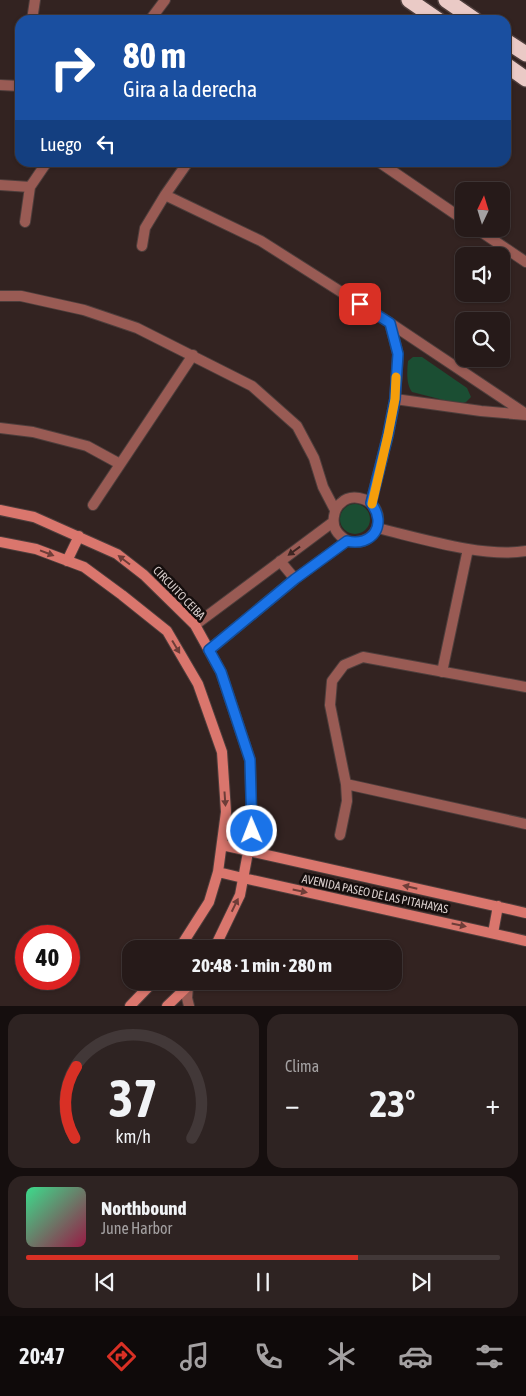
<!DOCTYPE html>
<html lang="es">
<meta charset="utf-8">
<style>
:root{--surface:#261a19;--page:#2e2322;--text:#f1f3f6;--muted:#a4a1a2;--line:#423838;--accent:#d93025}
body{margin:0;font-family:"Asap Condensed",sans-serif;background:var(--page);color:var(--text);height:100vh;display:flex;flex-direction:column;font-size:19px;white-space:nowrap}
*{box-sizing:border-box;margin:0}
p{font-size:16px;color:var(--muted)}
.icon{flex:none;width:28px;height:28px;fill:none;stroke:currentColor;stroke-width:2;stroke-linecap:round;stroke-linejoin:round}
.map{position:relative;height:1006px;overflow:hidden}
.drawer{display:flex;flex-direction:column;gap:8px;padding:8px;background:#150e0e;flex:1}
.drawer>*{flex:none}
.top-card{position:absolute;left:15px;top:15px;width:496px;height:152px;border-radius:15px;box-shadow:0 1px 4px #0004,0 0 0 1px var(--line);background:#1a4fa0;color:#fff;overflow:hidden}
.needle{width:32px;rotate:4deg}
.tools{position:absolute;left:455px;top:182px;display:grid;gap:10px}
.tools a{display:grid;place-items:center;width:55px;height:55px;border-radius:10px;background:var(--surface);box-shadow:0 1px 4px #0004,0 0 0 1px var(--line);font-size:25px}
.speed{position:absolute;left:15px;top:925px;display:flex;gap:10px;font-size:25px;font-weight:700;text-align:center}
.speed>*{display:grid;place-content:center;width:65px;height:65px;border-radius:50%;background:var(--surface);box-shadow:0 1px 4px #0004,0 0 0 1px var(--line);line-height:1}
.speed .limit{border:8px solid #d22;background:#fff;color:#111}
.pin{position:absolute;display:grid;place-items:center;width:42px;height:42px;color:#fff;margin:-21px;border-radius:10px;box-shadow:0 2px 8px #0006}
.me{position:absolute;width:55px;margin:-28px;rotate:359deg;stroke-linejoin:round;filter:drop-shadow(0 0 4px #0008)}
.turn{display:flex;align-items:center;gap:18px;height:105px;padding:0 25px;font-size:22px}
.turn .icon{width:65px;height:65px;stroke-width:2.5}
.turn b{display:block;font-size:35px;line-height:42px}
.then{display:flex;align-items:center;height:48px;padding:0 25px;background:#0003;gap:10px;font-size:19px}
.big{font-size:38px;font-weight:700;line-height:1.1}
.drawer .card{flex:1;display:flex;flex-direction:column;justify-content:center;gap:8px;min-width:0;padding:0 18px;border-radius:15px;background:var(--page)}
.drawer .dial{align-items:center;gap:0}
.dial svg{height:130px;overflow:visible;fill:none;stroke:var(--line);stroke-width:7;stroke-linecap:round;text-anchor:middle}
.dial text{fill:var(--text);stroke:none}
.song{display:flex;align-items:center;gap:15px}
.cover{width:60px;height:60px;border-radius:8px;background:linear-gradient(135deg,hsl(150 70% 55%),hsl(340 70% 35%))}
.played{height:5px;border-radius:2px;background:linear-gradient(90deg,var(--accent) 70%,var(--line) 70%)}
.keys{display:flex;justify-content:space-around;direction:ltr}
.heat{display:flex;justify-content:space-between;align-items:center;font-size:28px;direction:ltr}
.drawer .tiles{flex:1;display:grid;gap:8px;grid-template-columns:1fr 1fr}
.card:last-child{grid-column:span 2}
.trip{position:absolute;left:122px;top:940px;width:280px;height:50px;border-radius:15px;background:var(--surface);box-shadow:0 1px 4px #0004,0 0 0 1px var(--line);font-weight:700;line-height:50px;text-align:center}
.dock{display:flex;height:80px;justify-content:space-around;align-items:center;background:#0f0a0a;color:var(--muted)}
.dock .icon{width:35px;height:35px}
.dock .selected{color:var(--accent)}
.dock b{font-size:22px;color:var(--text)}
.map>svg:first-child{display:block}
.green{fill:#1b4e33}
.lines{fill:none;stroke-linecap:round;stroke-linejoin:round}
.street-casing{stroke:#4e3e3c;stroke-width:12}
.secondary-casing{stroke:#4e3e3c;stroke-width:12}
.highway-casing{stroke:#4e3e3c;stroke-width:18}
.street{stroke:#995b54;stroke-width:10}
.secondary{stroke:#da766d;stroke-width:10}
.highway{stroke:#eacac6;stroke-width:15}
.oneway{fill:#3d2522}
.oneway2{fill:#6e3d38}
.route-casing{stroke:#114b97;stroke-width:12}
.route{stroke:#1a73e8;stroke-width:9}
.slow{stroke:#f59e0b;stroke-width:9}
.labels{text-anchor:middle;stroke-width:5;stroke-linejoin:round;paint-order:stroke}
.street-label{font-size:12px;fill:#d9cecc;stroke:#150e0d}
</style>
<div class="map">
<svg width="526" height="1006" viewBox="0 0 526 1006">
<rect width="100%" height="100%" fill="#332321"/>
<!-- green -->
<path class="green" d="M 413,357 L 422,357 L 467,388 L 471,397 L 466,402 L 459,404 L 412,392 C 406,384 407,371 408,361 Z
M340 519a15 15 0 1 1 30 0a15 15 0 1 1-30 0Z"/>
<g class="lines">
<!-- street casing -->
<g class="street-casing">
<path id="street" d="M 32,20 L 35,0
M 150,20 L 165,0
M 0,85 L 20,86
M 379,162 L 464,220
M 0,185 L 30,187
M 165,195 L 261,241 L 390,323 L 526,414
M 25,222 L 30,187 L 47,162
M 477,229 L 526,262
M 142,246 L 145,228 L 165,195 L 188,162
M 0,296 L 21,296 L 84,310 L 137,328 L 252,386 L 297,426 L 314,458 L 323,487 L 335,510
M 395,399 L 481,411 L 526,415
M 0,428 L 33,432 L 87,446 L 120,464
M 371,503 L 388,435 L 395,399 L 398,354 L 390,323
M 93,505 L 193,355
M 377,528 C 420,538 483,558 526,551
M 280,561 L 295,579
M 195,625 L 333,522
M 209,650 L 295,579 L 347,541 C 383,549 389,503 359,498 C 353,497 346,498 341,503 C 337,506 335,510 334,516 C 332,528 337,534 347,541
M 442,672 L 468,549
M 346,784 L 526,824
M 340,835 L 347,801 L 346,784 L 330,705 L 332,681 L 344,665 L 363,657 L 526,687
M 188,986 L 187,998 L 189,1006"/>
</g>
<!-- secondary casing -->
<g class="secondary-casing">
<path id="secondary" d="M 0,510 L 34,517 L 117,554 L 144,575 L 195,625 L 221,672 L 250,760 L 252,831 L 240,895 L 214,949
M 0,542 L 36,549 L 84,567 L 122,595 L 167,631 L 198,684 L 222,752 L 226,812 L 218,872 L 209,902 L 179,949
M 67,561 L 79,536
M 222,845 L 526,913
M 218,872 L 243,878 L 526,941
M 493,933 L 498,906
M 130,1006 L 154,981
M 167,1006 L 188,986 L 192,981"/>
</g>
<!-- highway casing -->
<g class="highway-casing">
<path id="highway" d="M 409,0 L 438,20
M 446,0 L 475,20
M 506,41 L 526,54
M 506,65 L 526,79"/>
</g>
<!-- street -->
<use href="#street" class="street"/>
<!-- secondary -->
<use href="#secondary" class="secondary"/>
<!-- highway -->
<use href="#highway" class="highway"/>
</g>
<!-- one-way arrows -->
<defs><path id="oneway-solid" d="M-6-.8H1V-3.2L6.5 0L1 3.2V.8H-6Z" transform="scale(1.25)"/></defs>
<use class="oneway" href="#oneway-solid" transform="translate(294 551) rotate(144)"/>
<g class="oneway2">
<use href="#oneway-solid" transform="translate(47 553) rotate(21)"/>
<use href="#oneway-solid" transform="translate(124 560) rotate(-143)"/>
<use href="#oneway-solid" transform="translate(176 647) rotate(59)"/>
<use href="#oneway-solid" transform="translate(225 799) rotate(86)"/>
<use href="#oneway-solid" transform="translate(410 887) rotate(-167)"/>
<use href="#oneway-solid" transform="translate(300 891) rotate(12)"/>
<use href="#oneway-solid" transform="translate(235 905) rotate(-64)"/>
<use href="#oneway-solid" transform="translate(459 925) rotate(12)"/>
</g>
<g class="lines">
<!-- route casing -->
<g class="route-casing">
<path id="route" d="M 252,831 L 250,760 L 221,672 L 209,650 L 295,579 L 347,541 C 372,547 388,525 371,503 L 388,435 L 395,399 L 398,354 L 390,323 L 360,304"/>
</g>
<!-- route -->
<use href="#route" class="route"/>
<!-- slow -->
<path class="slow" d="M 372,504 L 388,435 L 395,399 L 396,377"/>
</g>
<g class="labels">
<!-- street labels -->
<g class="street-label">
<text transform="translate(179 593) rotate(46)" y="4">CIRCUITO CEIBA</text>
<text transform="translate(375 894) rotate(12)" y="4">AVENIDA PASEO DE LAS PITAHAYAS</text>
</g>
</g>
</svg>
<div class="tools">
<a><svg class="needle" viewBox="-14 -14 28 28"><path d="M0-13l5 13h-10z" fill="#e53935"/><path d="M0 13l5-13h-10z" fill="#a4a1a2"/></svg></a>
<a><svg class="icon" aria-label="sound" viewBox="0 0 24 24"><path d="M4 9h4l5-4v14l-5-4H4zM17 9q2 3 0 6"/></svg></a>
<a><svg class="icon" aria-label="search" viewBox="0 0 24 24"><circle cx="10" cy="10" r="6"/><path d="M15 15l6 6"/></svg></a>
</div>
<div class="speed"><div class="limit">40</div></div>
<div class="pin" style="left:360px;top:304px;background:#d93025"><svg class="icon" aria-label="arrive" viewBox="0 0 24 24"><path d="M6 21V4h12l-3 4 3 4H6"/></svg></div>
<svg class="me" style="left:252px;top:831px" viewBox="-20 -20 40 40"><circle r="17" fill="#1a73e8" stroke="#fff" stroke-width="3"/><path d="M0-11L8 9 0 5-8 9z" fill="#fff"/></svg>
<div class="trip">20:48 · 1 min · 280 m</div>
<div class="top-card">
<div class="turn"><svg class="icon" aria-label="right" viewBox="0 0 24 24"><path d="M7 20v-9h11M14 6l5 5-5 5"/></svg><div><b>80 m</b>Gira a la derecha</div></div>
<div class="then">Luego<svg class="icon" aria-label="left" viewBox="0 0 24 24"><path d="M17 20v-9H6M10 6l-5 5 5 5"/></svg></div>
</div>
</div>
<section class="drawer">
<div class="tiles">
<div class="card dial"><svg viewBox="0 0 100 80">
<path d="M14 69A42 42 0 1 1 86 69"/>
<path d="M14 69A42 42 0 0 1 15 25" stroke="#d93025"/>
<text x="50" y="56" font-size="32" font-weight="700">37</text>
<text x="50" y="72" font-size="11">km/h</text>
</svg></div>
<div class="card"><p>Clima</p>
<div class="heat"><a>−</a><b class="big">23°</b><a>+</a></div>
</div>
<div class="card">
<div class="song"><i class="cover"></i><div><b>Northbound</b><p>June Harbor</p></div></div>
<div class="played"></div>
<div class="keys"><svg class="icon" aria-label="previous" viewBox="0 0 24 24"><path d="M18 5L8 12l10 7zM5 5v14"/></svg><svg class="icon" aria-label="pause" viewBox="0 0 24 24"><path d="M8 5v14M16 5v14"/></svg><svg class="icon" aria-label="next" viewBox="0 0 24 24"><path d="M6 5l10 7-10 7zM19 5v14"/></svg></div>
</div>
</div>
</section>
<nav class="dock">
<b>20:47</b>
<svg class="icon selected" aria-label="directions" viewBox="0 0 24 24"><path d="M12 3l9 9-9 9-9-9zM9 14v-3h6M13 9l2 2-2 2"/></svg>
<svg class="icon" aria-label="music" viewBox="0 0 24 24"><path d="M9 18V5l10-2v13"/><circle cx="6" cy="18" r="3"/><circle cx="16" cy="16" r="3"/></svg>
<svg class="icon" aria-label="phone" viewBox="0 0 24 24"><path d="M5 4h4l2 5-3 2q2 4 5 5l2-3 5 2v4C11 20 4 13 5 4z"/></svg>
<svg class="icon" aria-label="climate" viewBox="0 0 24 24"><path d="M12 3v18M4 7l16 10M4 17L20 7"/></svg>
<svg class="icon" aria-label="car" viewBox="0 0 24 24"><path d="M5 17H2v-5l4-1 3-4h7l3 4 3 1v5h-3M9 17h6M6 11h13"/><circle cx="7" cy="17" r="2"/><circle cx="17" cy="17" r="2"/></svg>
<svg class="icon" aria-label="filters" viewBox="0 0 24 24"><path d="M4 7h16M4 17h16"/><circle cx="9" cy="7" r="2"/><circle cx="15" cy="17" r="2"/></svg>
</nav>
